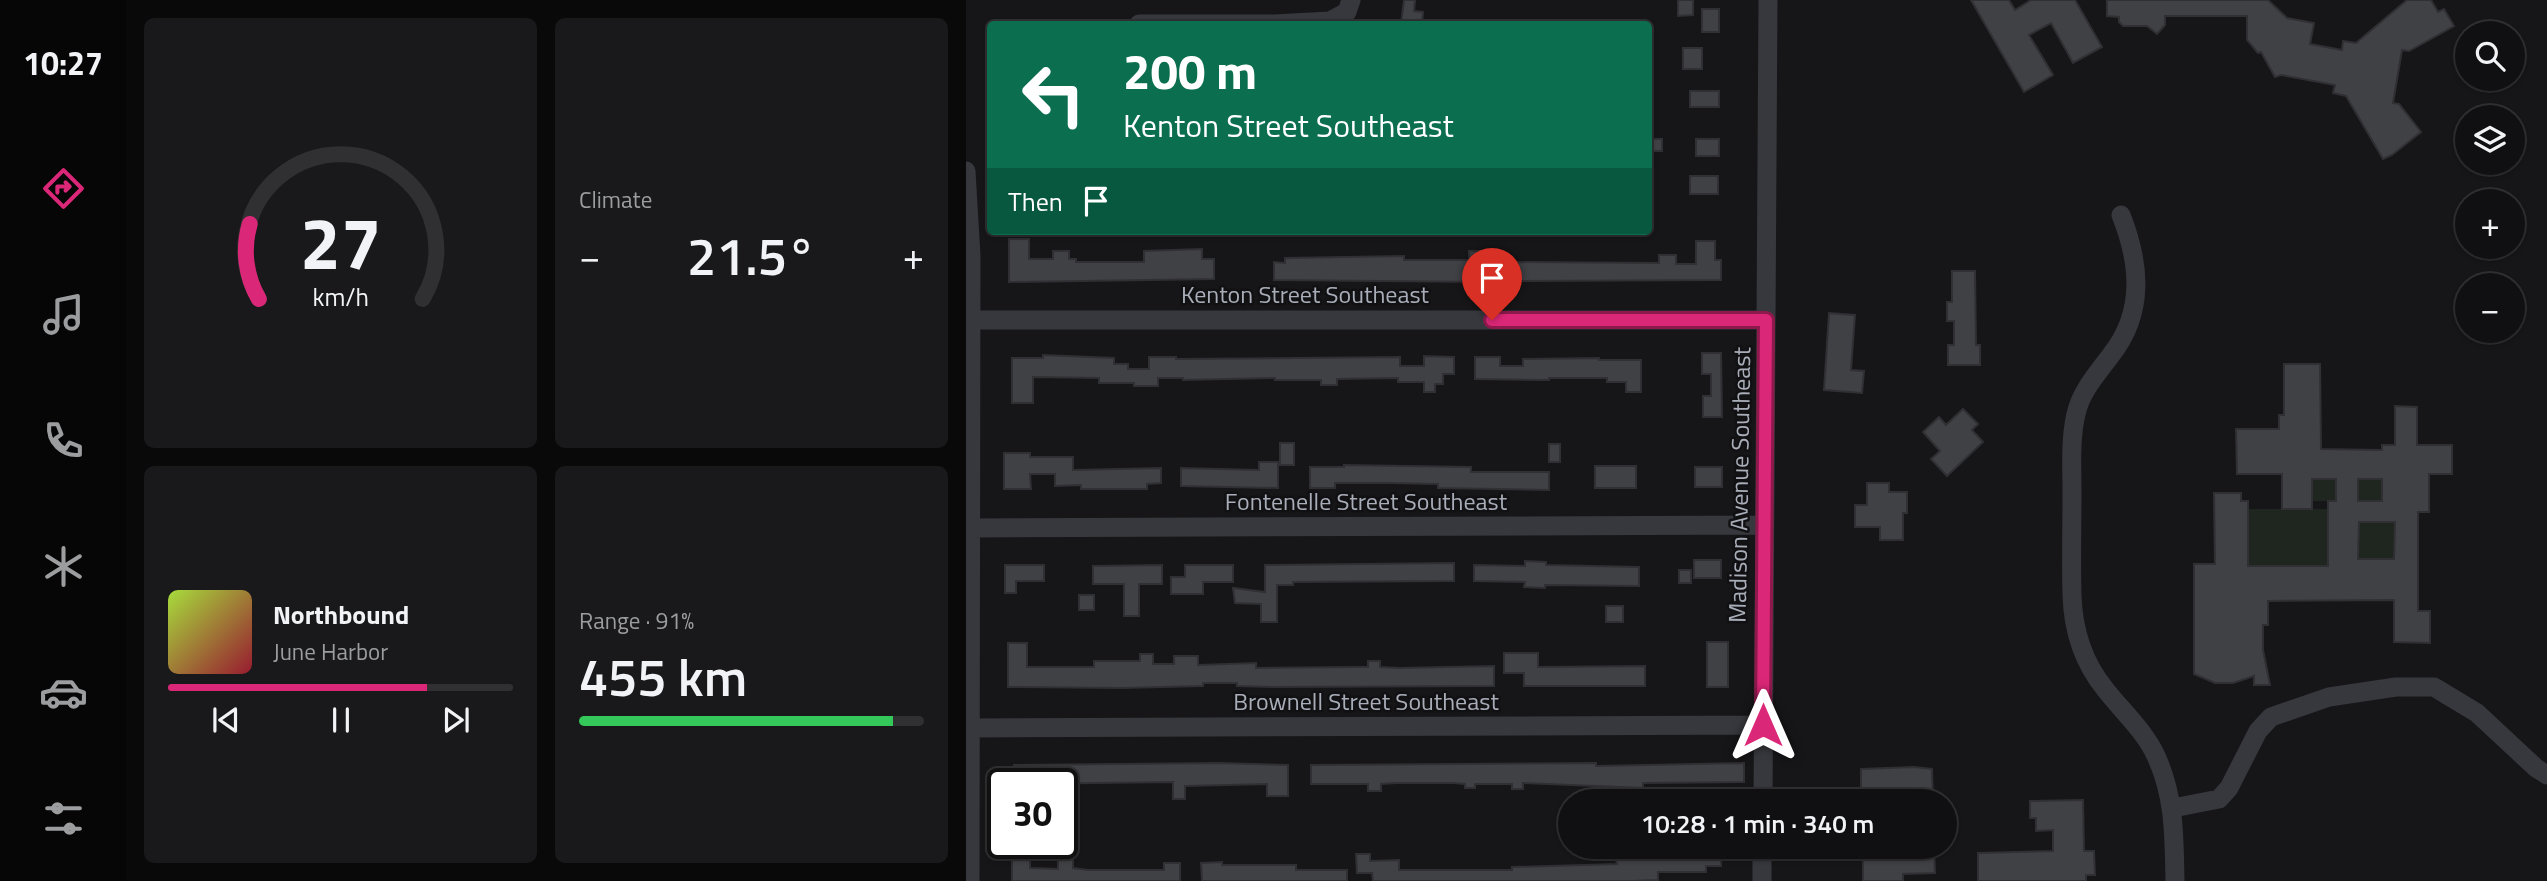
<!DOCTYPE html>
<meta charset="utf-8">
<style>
:root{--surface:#101012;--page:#19191b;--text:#f1f3f6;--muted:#9c9d9f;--line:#303032;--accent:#db2777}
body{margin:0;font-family:"Titillium Web",sans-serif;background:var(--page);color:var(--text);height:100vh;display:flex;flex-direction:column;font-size:26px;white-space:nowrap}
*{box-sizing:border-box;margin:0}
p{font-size:23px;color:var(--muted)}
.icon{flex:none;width:38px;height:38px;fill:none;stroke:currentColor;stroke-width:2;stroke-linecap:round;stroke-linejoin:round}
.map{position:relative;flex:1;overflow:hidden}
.panel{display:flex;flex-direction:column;gap:18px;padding:18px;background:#09090a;width:840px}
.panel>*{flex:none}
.hud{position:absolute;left:21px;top:21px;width:665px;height:214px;border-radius:7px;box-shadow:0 2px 5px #0004,0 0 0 2px var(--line);background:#0b6e4f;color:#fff;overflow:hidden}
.fabs{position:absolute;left:1489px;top:21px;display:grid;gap:14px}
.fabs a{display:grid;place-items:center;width:70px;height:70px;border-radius:50%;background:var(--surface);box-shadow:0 2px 5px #0004,0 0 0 2px var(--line);font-size:35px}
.speed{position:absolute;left:21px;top:768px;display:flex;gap:14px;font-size:35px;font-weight:700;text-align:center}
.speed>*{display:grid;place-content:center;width:91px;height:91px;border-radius:50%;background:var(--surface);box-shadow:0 2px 5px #0004,0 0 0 2px var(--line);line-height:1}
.speed .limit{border:4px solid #111;border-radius:10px;background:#fff;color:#111}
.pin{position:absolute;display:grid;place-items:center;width:60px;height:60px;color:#fff;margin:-72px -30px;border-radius:50% 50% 50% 0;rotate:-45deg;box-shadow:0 0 7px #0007}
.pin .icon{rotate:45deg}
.me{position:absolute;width:77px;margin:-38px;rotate:0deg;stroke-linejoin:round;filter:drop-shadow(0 0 5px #0008)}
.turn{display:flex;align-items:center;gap:24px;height:147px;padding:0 21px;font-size:32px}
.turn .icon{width:91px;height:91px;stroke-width:2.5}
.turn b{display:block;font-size:49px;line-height:60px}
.then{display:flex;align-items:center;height:66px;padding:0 21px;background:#0003;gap:14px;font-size:26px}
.big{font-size:52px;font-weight:600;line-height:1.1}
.panel .card{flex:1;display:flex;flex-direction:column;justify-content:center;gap:10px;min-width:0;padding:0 24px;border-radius:10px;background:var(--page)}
.panel .dial{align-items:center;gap:0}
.dial svg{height:182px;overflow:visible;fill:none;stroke:var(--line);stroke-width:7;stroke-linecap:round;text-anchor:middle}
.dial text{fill:var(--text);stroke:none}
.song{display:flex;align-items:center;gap:21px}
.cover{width:84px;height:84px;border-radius:10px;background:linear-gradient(135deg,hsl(80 70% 55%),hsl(350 70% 35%))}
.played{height:7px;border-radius:4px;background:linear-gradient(90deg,var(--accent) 75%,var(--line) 75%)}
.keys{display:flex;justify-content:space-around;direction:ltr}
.heat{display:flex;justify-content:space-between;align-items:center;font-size:38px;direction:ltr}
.charge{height:10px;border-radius:5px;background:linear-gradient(90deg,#34c759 91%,var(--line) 0)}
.panel .tiles{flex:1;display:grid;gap:18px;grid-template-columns:repeat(2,1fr)}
.trip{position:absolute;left:592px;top:789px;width:399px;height:70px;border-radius:35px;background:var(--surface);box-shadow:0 2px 5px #0004,0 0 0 2px var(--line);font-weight:600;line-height:70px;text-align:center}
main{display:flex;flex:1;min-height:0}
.menu{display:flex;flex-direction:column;width:126px;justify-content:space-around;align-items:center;background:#060607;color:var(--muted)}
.menu .icon{width:49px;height:49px}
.menu .active{color:var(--accent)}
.menu b{font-size:32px;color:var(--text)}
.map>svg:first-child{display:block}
.green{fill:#1e261f}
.building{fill:#404145;stroke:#303034;stroke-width:2;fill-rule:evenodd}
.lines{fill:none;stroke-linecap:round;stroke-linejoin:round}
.minor{stroke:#37383d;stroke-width:19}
.route-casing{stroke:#8e194d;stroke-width:18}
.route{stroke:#db2777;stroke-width:12}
.labels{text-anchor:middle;stroke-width:5;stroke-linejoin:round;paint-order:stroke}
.street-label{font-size:24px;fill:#a8adb8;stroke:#111113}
</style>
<main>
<nav class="menu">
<b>10:27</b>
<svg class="icon active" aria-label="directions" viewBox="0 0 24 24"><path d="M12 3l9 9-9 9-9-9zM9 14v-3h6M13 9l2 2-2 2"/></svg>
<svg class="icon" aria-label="music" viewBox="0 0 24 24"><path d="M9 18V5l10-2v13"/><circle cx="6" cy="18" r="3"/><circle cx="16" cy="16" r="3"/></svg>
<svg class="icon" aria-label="phone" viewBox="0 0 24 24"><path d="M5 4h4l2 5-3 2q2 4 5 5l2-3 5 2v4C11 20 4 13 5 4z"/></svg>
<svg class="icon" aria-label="climate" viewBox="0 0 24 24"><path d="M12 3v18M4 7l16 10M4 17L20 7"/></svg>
<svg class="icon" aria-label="car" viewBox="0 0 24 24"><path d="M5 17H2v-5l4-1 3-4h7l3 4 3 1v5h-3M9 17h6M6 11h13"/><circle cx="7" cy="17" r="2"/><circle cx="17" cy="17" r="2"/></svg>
<svg class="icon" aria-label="filters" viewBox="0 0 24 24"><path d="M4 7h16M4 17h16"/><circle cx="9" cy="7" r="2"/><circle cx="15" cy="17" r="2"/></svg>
</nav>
<section class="panel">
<div class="tiles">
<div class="card dial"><svg viewBox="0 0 100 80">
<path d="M14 69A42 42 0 1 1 86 69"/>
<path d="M14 69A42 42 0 0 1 10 36" stroke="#db2777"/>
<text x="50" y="56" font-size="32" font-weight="700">27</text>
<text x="50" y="72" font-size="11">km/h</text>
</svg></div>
<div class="card"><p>Climate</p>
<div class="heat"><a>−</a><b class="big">21.5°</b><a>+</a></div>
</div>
<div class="card">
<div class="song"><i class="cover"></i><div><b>Northbound</b><p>June Harbor</p></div></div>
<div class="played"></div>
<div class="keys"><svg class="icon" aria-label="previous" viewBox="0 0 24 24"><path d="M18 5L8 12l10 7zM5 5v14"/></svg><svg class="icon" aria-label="pause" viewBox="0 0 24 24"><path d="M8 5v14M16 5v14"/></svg><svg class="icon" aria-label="next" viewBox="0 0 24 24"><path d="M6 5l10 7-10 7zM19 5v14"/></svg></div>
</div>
<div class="card"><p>Range · 91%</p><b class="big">455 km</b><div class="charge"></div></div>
</div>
</section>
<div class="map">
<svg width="1581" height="881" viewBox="0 0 1581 881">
<rect width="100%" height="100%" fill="#161618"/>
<!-- green -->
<path class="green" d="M 1346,479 L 1370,479 L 1370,501 L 1346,501 Z
M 1392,479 L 1416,479 L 1416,501 L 1392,501 Z
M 1282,509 L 1362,509 L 1362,566 L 1282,566 Z
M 1393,522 L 1429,522 L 1428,559 L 1392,559 Z"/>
<!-- building -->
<path class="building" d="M 438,0 L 449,0 L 448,11 L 457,12 L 456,24 L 435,24 Z
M 712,0 L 727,0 L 727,15 L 712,16 Z
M 1005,0 L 1043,0 L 1049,10 L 1065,0 L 1109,0 L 1136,47 L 1107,63 L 1085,23 L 1063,35 L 1087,75 L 1058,92 Z
M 1141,0 L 1302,0 L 1321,18 L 1348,23 L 1344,44 L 1376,50 L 1377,41 L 1390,43 L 1441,0 L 1465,0 L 1472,12 L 1478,9 L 1488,26 L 1443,51 L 1436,50 L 1427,103 L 1433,104 L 1455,132 L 1426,155 L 1417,159 L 1380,96 L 1367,93 L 1369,85 L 1315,75 L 1309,77 L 1295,52 L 1292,53 L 1281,40 L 1281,16 L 1199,16 L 1199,25 L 1191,34 L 1181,26 L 1157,26 L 1153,22 L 1153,17 L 1141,16 Z
M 736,9 L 753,9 L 753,32 L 736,32 Z
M 717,48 L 736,48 L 736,69 L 717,69 Z
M 724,91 L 753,91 L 753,107 L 724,107 Z
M 682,139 L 696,139 L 696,151 L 682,151 Z
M 730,139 L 753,139 L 753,156 L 730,156 Z
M 724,176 L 752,176 L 752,194 L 724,194 Z
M 43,239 L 63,239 L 63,259 L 87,259 L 87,251 L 103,251 L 103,259 L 110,259 L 110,262 L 178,262 L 178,251 L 236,249 L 236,259 L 248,259 L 248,279 L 43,282 Z
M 730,241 L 749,241 L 749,260 L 755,260 L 755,280 L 539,281 L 539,262 L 693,263 L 693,255 L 710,255 L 710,264 L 730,264 Z
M 503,251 L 533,251 L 533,268 L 517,268 L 517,282 L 308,280 L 308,262 L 319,263 L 319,258 L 438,256 L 438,260 L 503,260 Z
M 986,271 L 1009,271 L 1010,345 L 1014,345 L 1014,365 L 982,365 L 982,345 L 988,345 L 988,321 L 981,321 L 981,302 L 986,302 Z
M 863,313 L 889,315 L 885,370 L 898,371 L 896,393 L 858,390 Z
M 736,353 L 755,353 L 756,417 L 737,417 L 737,396 L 745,396 L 745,374 L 736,374 Z
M 77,355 L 148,358 L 148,364 L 162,364 L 162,369 L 183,369 L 183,357 L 210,357 L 210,359 L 434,357 L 434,366 L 458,366 L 458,356 L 488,357 L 488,374 L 477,374 L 477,384 L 469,384 L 469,392 L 458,392 L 458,382 L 432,382 L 432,378 L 371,379 L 371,385 L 355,385 L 355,380 L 309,380 L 309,378 L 217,380 L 217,378 L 192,378 L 192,386 L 168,386 L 168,383 L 133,383 L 133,378 L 67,377 L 67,403 L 46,403 L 46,358 L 77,358 Z
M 509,357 L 534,357 L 534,366 L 557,366 L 557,359 L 633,358 L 633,360 L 675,360 L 675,392 L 660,392 L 660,382 L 641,382 L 641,378 L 583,378 L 583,380 L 509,379 Z
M 1318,364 L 1354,364 L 1355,449 L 1416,450 L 1416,445 L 1429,445 L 1429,406 L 1451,407 L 1451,445 L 1486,445 L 1486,474 L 1463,474 L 1463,512 L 1452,512 L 1452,611 L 1464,611 L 1464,643 L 1428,642 L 1428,600 L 1302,601 L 1302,625 L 1297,625 L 1297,650 L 1304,685 L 1288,685 L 1288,676 L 1267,683 L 1249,683 L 1228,674 L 1228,564 L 1249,564 L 1248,493 L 1275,493 L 1275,501 L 1282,501 L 1282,566 L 1362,566 L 1362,501 L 1370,501 L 1370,479 L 1346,479 L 1346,509 L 1316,509 L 1316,474 L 1271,474 L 1270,429 L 1313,429 L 1313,415 L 1318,415 ZM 1392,479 L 1416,479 L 1416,501 L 1392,501 ZM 1393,522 L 1429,522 L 1428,559 L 1392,559 Z
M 997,409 L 1012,424 L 1006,430 L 1017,442 L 981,476 L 965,459 L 974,451 L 957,432 L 973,417 L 980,425 Z
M 314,443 L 328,443 L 328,465 L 314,465 Z
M 583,444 L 594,444 L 594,462 L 583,462 Z
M 38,453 L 64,453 L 64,457 L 107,457 L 107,470 L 195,468 L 195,483 L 181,484 L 181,489 L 115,489 L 115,485 L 89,486 L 89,474 L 64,474 L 65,489 L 38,489 Z
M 293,462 L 312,462 L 312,488 L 215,486 L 215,468 L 293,470 Z
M 378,465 L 505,467 L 505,472 L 583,472 L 583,490 L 472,488 L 472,484 L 423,483 L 369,483 L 369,488 L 344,488 L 344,467 L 378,467 Z
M 629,466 L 670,466 L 670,488 L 629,488 Z
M 729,467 L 756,467 L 756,487 L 729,487 Z
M 901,483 L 923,483 L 923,492 L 941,492 L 941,513 L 937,513 L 937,540 L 914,540 L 914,527 L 889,527 L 889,505 L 901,505 Z
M 728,560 L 755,560 L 755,578 L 728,578 Z
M 559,561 L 580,562 L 580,565 L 673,567 L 673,586 L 579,585 L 579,588 L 558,587 L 559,582 L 508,581 L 508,565 L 559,566 Z
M 488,563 L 488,581 L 327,582 L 327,585 L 311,585 L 311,622 L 295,622 L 295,604 L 269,603 L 267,588 L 299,592 L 299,565 Z
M 39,565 L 78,565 L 78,581 L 50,581 L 50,593 L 39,593 Z
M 196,565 L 196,584 L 173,584 L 173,616 L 158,616 L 158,584 L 127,584 L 127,566 Z
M 219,565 L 267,565 L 267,582 L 237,582 L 237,594 L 205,594 L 205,577 L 219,577 Z
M 713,570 L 725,570 L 725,583 L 713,583 Z
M 113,595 L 128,595 L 128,610 L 113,610 Z
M 640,606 L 657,606 L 657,622 L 640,622 Z
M 741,642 L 762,642 L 762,687 L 741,687 Z
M 42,643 L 61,643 L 61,667 L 128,667 L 128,661 L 174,661 L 174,654 L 187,654 L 187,664 L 208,664 L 208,656 L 232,656 L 232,665 L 290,663 L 290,668 L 391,667 L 402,667 L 402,661 L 414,661 L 414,667 L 433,668 L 528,666 L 528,686 L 307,687 L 271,686 L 271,683 L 237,683 L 237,686 L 155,688 L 42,687 Z
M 538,653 L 572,653 L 572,667 L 679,666 L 679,686 L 558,686 L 558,673 L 538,673 Z
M 253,763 L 322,765 L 322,796 L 301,796 L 301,784 L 219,786 L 219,799 L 207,799 L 207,782 L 48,784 L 48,765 Z
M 630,763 L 630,766 L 778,763 L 778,782 L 677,783 L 677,788 L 557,783 L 557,789 L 546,789 L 546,784 L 509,784 L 509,788 L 499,788 L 499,784 L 487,783 L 430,783 L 415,784 L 415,791 L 402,791 L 402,784 L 345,784 L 345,765 Z
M 948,767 L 966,769 L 967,802 L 895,802 L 895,769 Z
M 1117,800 L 1118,851 L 1128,851 L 1129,875 L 1120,875 L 1120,881 L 1012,881 L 1012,853 L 1087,851 L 1087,830 L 1070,831 L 1070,818 L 1064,818 L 1064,801 Z
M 46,844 L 64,844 L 64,868 L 92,869 L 92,857 L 107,857 L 107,868 L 122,870 L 198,870 L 198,863 L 214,863 L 214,881 L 46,881 Z
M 722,847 L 755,847 L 755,866 L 740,866 L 740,872 L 692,872 L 692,880 L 666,881 L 407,881 L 406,873 L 391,873 L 390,854 L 404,854 L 404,861 L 433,860 L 433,870 L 546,870 L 546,867 L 651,864 L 650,860 L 707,859 L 707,852 L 723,852 Z
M 897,847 L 968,847 L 969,873 L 937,874 L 937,881 L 897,881 Z
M 256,862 L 256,865 L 330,865 L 330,870 L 381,870 L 381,881 L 236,881 L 235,863 Z"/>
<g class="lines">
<!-- minor -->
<path class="minor" d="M 173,24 L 308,24 L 364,21 L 381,12 L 385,0
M 0,171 L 5,256 L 4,881
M 1155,215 C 1174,263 1179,312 1145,355 C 1131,374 1115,391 1110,414 C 1104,440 1106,467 1106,494 C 1106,527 1105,561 1106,595 C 1107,629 1117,662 1139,689 C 1156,711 1178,730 1190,756 C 1209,797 1208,837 1209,881
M 4,320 L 800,320
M 3,528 L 798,525
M 4,728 L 797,725
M 797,802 L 802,0
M 1207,808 L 1253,799 L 1263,788 L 1292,731 L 1305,717 L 1363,697 L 1430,687 L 1468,687 L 1511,713 L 1570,768 L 1581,775
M 796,847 L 796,881"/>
</g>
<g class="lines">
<!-- route casing -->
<g class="route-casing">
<path id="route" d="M 526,320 L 800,320 L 797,725"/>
</g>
<!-- route -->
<use href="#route" class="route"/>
</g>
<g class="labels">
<!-- street labels -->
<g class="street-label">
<text x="339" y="303">Kenton Street Southeast</text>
<text transform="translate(774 485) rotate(-89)" y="8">Madison Avenue Southeast</text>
<text x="400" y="510">Fontenelle Street Southeast</text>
<text x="400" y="710">Brownell Street Southeast</text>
</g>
</g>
</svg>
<div class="fabs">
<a><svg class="icon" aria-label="search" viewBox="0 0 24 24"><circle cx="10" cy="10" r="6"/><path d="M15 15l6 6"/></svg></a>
<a><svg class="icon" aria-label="layers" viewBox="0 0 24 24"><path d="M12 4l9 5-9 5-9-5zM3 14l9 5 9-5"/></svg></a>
<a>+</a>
<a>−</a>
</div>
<div class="speed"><div class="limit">30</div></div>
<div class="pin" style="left:526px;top:320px;background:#d93025"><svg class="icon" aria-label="arrive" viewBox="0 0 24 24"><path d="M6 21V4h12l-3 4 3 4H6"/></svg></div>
<svg class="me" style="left:797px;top:725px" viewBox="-20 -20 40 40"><path d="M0-17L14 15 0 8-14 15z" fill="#db2777" stroke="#fff" stroke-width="4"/></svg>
<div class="trip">10:28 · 1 min · 340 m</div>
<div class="hud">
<div class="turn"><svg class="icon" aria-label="left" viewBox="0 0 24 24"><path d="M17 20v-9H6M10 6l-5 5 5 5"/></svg><div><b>200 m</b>Kenton Street Southeast</div></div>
<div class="then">Then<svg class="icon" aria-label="arrive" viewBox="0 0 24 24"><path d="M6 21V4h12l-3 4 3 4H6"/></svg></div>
</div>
</div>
</main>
